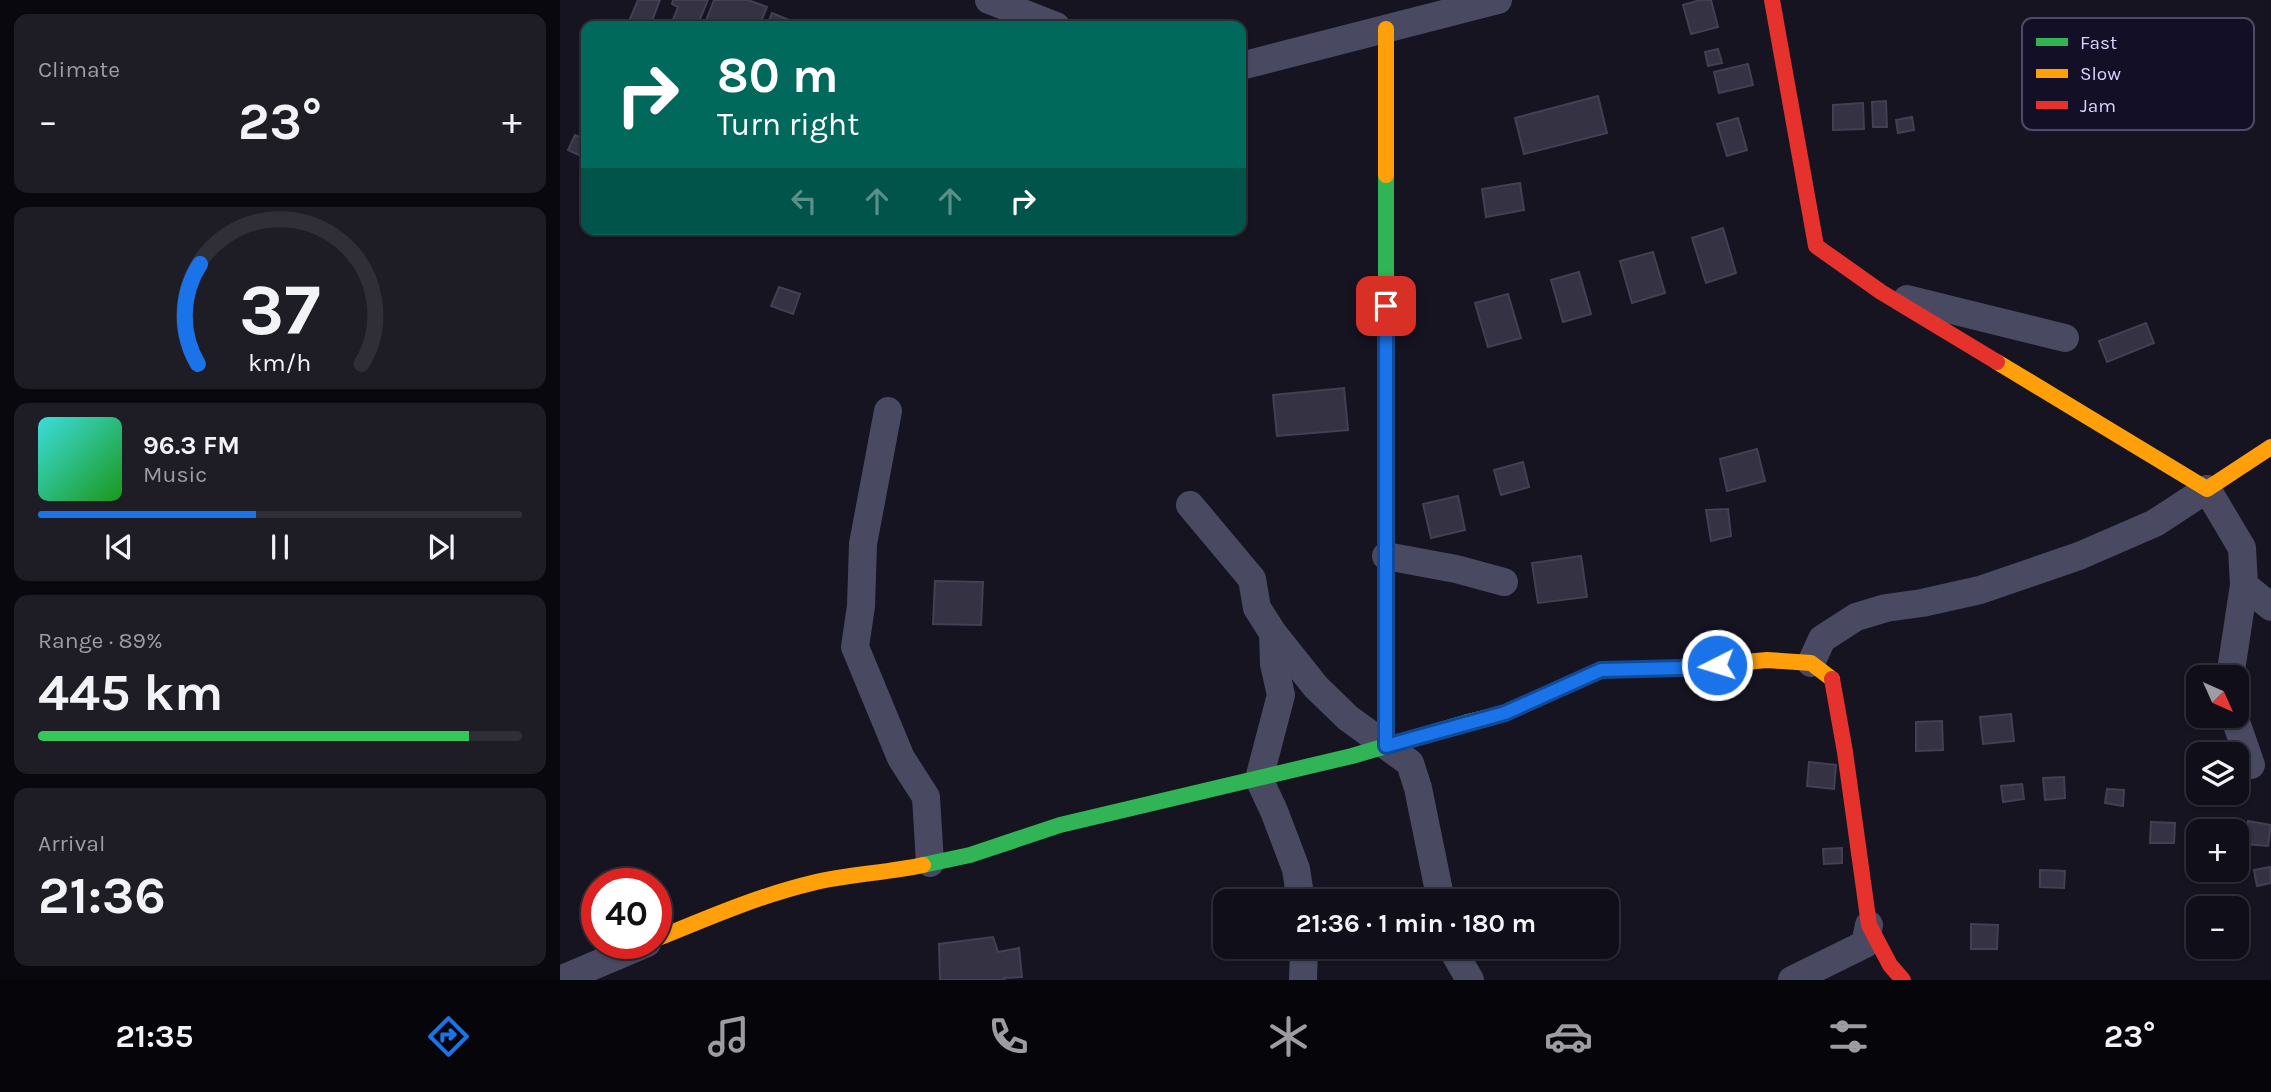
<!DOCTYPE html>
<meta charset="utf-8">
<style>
:root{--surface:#100f19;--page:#1e1d26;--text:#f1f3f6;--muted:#9c9ca2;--line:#302f38;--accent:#1a73e8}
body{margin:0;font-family:Karla,sans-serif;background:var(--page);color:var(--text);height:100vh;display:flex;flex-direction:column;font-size:26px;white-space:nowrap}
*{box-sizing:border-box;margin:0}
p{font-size:23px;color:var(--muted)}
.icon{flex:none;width:38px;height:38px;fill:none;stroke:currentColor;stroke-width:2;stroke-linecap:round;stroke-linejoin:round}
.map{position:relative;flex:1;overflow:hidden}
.details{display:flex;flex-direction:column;gap:14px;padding:14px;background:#09080e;width:560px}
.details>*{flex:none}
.top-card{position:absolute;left:21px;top:21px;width:665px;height:214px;border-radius:14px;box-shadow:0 2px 5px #0004,0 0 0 2px var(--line);background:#00695c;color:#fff;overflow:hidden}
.needle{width:46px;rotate:135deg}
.tools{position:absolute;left:1626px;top:665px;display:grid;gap:14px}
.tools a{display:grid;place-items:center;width:63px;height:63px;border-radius:14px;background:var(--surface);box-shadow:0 2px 5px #0004,0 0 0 2px var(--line);font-size:35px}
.speed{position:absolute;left:21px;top:868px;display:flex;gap:14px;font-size:35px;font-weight:700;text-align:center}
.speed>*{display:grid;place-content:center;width:91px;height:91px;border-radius:50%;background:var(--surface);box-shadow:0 2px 5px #0004,0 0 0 2px var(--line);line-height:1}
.speed .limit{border:10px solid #d22;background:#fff;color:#111}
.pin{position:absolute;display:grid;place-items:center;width:60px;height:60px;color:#fff;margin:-30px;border-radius:14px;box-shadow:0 4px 10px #0006}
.me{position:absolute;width:77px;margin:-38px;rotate:265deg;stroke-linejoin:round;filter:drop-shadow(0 0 5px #0008)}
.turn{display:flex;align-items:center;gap:24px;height:147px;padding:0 21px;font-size:32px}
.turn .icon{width:91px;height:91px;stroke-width:2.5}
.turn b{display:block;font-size:49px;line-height:60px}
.lanes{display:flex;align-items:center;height:66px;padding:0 21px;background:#0003;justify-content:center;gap:35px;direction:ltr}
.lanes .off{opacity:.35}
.big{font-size:52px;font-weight:700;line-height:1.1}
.details .card{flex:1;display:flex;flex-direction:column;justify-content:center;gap:10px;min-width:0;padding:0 24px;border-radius:14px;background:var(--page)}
.details .dial{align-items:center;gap:0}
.dial svg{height:182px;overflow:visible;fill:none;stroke:var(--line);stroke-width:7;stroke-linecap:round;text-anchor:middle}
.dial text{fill:var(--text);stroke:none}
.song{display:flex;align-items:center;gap:21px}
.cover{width:84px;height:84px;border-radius:10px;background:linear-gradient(135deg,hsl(180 70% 55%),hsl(120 70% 35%))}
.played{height:7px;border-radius:4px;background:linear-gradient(90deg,var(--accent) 45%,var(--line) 45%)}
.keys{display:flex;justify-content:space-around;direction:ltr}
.heat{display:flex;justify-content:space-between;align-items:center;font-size:38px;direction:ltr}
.charge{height:10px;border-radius:5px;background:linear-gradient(90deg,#34c759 89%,var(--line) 0)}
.trip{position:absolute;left:653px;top:889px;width:406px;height:70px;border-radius:14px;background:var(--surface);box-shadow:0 2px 5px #0004,0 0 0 2px var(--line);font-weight:700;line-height:70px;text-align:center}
.tabs{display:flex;height:112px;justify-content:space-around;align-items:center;background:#06060a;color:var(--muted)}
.tabs .icon{width:49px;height:49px}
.tabs .current{color:var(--accent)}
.tabs b{font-size:32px;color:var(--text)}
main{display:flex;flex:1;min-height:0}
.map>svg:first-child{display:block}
.building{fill:#343243;stroke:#433f54;stroke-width:2}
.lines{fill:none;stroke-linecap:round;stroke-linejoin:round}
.street{stroke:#4a4962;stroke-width:28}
.fast{stroke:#30b455;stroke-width:16}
.slow{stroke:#ff9f0a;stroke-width:16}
.jam{stroke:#e5322d;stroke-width:16}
.route-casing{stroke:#114b97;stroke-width:18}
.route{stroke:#1a73e8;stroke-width:12}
.key{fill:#130f26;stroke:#4e4a67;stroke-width:2}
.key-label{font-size:19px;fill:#d9d4ff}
</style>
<main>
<section class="details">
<div class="card"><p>Climate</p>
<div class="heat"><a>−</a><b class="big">23°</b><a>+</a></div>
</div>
<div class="card dial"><svg viewBox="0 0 100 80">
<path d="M14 69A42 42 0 1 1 86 69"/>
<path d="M14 69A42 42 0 0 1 15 25" stroke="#1a73e8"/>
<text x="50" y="56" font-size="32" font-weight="700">37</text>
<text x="50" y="72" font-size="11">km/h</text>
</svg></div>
<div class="card">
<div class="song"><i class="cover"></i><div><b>96.3 FM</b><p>Music</p></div></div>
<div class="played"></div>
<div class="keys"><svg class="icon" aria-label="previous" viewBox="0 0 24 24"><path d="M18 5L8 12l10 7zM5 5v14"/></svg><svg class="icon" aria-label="pause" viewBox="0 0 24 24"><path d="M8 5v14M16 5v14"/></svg><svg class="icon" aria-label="next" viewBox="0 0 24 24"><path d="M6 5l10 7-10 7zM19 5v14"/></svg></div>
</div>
<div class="card"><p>Range · 89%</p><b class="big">445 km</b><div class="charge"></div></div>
<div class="card"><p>Arrival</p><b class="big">21:36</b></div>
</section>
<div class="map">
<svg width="1711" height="980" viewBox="0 0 1711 980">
<rect width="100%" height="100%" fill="#161421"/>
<!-- building -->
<path class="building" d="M 78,0 L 100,0 L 90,26 L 67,26 Z
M 113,0 L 148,0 L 137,26 L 123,26 L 112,22 L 118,7 L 112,4 Z
M 154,0 L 188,0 L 207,7 L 199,26 L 144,26 Z
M 1140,0 L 1151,0 L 1158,27 L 1131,34 L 1123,5 Z
M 212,13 L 241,25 L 207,26 Z
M 1158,49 L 1162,63 L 1148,66 L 1145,52 Z
M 1188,64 L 1193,85 L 1159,93 L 1154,72 Z
M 1038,96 L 1047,133 L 964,154 L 955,118 Z
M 1326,101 L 1327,127 L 1313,127 L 1312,102 Z
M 1303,103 L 1304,129 L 1273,130 L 1273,105 Z
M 1352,117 L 1354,130 L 1338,133 L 1336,120 Z
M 1178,118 L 1187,150 L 1167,156 L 1157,124 Z
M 15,135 L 26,140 L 26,149 L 23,157 L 8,150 Z
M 960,183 L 964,210 L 926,217 L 922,189 Z
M 1163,228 L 1176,273 L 1146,283 L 1132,238 Z
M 1093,252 L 1105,293 L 1072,303 L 1060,261 Z
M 1019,272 L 1031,314 L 1003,322 L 991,280 Z
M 219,287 L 240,294 L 233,314 L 211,306 Z
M 948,294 L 961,338 L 928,347 L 915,303 Z
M 1586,323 L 1594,343 L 1547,362 L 1539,341 Z
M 784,388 L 788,430 L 717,436 L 713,395 Z
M 1197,449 L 1205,481 L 1167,491 L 1160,459 Z
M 963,462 L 969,487 L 941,495 L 934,470 Z
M 898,496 L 905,530 L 871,538 L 863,504 Z
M 1168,509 L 1171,536 L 1151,541 L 1146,510 Z
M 1021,556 L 1027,597 L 978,603 L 972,563 Z
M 375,581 L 423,582 L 421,625 L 373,624 Z
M 1451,714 L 1454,741 L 1423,744 L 1420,717 Z
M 1382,721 L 1383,750 L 1356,751 L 1356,722 Z
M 1249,762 L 1276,765 L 1274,789 L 1247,786 Z
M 1504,777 L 1505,798 L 1485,800 L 1483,778 Z
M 1462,784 L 1464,799 L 1443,802 L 1441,786 Z
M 1547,789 L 1564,790 L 1563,806 L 1545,803 Z
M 1688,821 L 1711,825 L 1708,846 L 1685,844 Z
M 1591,822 L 1615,823 L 1614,843 L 1590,843 Z
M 1282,848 L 1282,863 L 1264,864 L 1263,849 Z
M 1710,867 L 1711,883 L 1697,886 L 1694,870 Z
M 1480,870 L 1505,871 L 1504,888 L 1480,887 Z
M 1411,924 L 1438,925 L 1437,949 L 1411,949 Z
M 433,937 L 438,952 L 459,948 L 462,977 L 444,978 L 445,980 L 380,980 L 379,944 Z"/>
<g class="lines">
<!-- street -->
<path class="street" d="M 429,0 L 496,26
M 681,66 L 938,0
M 1347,299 L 1505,338
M 328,411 L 303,544 L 301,606 L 295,647 L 341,758 L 366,797 L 370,863
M 630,505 L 692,579 L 697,608 L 713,633 L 756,687 L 788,718 L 850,763 L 858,788 L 881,901
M 826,556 L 896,569 L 944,582
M 713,633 L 714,664 L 721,695 L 699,779 L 714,811 L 736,869 L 741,901
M 1251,663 L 1262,639 L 1296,617 L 1326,608 L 1362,603 L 1420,590 L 1519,556 L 1595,523 L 1647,489 L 1682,548 L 1684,585
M 1670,677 L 1684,585 L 1711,607
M 1674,716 L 1691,765
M 891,947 L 910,980
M 0,980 L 87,943
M 743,980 L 744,947
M 1232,980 L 1305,944 L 1309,925"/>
<!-- fast -->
<path class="fast" d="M 826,175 L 826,746
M 363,865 L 410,855 L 500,825 L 792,756 L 908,722"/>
<!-- slow -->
<path class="slow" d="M 826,29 L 826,175
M 1437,362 L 1647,489 L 1711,447
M 908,722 L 945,713 L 1041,670 L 1121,668 L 1207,660 L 1251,663 L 1272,679
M 96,939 C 147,918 198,896 252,883 C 288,874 327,873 363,865"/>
<!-- jam -->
<path class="jam" d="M 1212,0 L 1256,246 L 1321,292 L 1437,362
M 1272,679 L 1285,752 L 1309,925 L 1330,965 L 1343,980"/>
</g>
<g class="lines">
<!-- route casing -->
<g class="route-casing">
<path id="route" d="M 826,306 L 826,746 L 945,713 L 1041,670 L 1121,668 L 1157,665"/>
</g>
<!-- route -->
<use href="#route" class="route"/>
</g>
<!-- legend -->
<rect x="1462" y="18" width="232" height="112" rx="10" class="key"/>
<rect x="1476" y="38" width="32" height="8" fill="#30b455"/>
<rect x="1476" y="69" width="32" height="9" fill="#ff9f0a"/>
<rect x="1476" y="101" width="32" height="8" fill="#e5322d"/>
<g class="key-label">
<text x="1520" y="49">Fast</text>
<text x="1520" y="80">Slow</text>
<text x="1520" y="112">Jam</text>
</g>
</svg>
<div class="tools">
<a><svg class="needle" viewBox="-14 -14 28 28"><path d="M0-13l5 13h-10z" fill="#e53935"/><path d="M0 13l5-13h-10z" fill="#9c9ca2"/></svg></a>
<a><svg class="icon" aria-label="layers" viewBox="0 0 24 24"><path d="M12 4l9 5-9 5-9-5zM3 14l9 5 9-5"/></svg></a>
<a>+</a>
<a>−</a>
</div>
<div class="speed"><div class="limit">40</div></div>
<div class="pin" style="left:826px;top:306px;background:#d93025"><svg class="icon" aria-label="arrive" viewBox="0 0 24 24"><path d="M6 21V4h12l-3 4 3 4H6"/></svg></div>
<svg class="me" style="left:1157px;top:665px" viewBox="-20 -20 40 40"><circle r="17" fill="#1a73e8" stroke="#fff" stroke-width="3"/><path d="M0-11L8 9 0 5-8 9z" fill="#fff"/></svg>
<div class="trip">21:36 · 1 min · 180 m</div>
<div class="top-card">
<div class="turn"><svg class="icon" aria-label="right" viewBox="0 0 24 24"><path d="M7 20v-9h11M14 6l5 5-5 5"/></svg><div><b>80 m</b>Turn right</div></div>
<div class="lanes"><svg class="icon off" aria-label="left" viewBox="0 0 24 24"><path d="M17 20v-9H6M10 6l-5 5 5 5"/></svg><svg class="icon off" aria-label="ahead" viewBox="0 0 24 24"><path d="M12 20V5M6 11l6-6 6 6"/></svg><svg class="icon off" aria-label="ahead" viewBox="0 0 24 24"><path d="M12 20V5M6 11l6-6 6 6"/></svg><svg class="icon" aria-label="right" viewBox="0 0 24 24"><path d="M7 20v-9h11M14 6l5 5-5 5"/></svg></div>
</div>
</div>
</main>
<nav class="tabs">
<b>21:35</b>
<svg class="icon current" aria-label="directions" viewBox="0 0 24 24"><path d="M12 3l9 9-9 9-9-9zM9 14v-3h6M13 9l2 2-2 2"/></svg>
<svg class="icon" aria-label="music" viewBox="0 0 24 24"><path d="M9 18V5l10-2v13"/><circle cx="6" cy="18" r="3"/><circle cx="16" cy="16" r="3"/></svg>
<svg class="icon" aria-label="phone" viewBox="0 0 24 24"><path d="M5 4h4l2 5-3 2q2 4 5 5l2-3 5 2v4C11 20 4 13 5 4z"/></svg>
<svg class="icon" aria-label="climate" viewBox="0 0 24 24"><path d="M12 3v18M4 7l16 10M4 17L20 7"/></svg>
<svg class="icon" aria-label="car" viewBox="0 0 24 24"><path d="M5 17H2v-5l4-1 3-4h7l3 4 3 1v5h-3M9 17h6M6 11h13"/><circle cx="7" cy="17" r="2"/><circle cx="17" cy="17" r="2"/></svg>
<svg class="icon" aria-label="filters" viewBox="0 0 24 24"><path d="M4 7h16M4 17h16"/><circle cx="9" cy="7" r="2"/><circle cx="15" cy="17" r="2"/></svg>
<b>23°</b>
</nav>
